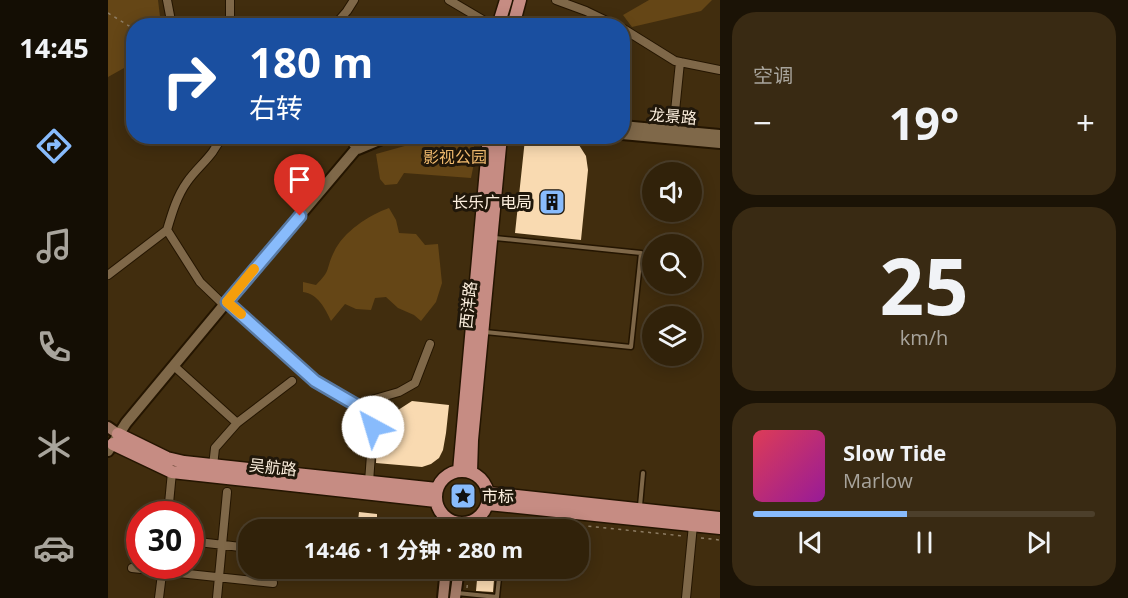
<!DOCTYPE html>
<html lang="zh">
<meta charset="utf-8">
<style>
:root{--surface:#31220a;--page:#392a13;--text:#f1f3f6;--muted:#a8a49c;--line:#4c3f2b;--accent:#88bbfc}
body{margin:0;font-family:"Open Sans","Noto Sans SC",sans-serif;background:var(--page);color:var(--text);height:100vh;display:flex;flex-direction:column;font-size:22px;white-space:nowrap}
*{box-sizing:border-box;margin:0}
p{font-size:20px;color:var(--muted)}
.icon{flex:none;width:33px;height:33px;fill:none;stroke:currentColor;stroke-width:2;stroke-linecap:round;stroke-linejoin:round}
.map{position:relative;flex:1;overflow:hidden}
.drawer{display:flex;flex-direction:column;gap:12px;padding:12px;background:#1b1306;width:408px}
.drawer>*{flex:none}
.top-card{position:absolute;left:18px;top:18px;width:504px;height:126px;border-radius:24px;box-shadow:0 3px 15px #0003,0 0 0 2px var(--line);background:#1a4fa0;color:#fff;overflow:hidden}
.fabs{position:absolute;left:534px;top:162px;display:grid;gap:12px}
.fabs a{display:grid;place-items:center;width:60px;height:60px;border-radius:50%;background:var(--surface);box-shadow:0 3px 15px #0003,0 0 0 2px var(--line);font-size:30px}
.speed{position:absolute;left:18px;top:501px;display:flex;gap:12px;font-size:30px;font-weight:700;text-align:center}
.speed>*{display:grid;place-content:center;width:78px;height:78px;border-radius:50%;background:var(--surface);box-shadow:0 3px 15px #0003,0 0 0 2px var(--line);line-height:1}
.speed .limit{border:9px solid #d22;background:#fff;color:#111}
.pin{position:absolute;display:grid;place-items:center;width:51px;height:51px;color:#fff;margin:-62px -26px;border-radius:50% 50% 50% 0;rotate:-45deg;box-shadow:0 0 6px #0007}
.pin .icon{rotate:45deg}
.me{position:absolute;width:66px;margin:-33px;rotate:321deg;stroke-linejoin:round;filter:drop-shadow(0 0 4px #0008)}
.turn{display:flex;align-items:center;gap:21px;height:126px;padding:0 24px;font-size:27px}
.turn .icon{width:78px;height:78px;stroke-width:2.5}
.turn b{display:block;font-size:42px;line-height:51px}
.big{font-size:45px;font-weight:700;line-height:1.1}
.drawer .card{flex:1;display:flex;flex-direction:column;justify-content:center;gap:9px;min-width:0;padding:0 21px;border-radius:24px;background:var(--page)}
.drawer .dial{align-items:center;gap:0}
.dial b{font-size:78px;line-height:1}
.song{display:flex;align-items:center;gap:18px}
.cover{width:72px;height:72px;border-radius:9px;background:linear-gradient(135deg,hsl(350 70% 55%),hsl(300 70% 35%))}
.played{height:6px;border-radius:3px;background:linear-gradient(90deg,var(--accent) 45%,var(--line) 45%)}
.keys{display:flex;justify-content:space-around;direction:ltr}
.heat{display:flex;justify-content:space-between;align-items:center;font-size:33px;direction:ltr}
.trip{position:absolute;left:130px;top:519px;width:351px;height:60px;border-radius:24px;background:var(--surface);box-shadow:0 3px 15px #0003,0 0 0 2px var(--line);font-weight:700;line-height:60px;text-align:center}
main{display:flex;flex:1;min-height:0}
.dock{display:flex;flex-direction:column;width:108px;justify-content:space-around;align-items:center;background:#140e04;color:var(--muted)}
.dock .icon{width:42px;height:42px}
.dock .on{color:var(--accent)}
.dock b{font-size:27px;color:var(--text)}
.map>svg:first-child{display:block}
.green{fill:#654616}
.building{fill:#f9dab1}
.lines{fill:none;stroke-linecap:round;stroke-linejoin:round}
.service-casing{stroke:#241501;stroke-width:7}
.minor-casing{stroke:#241501;stroke-width:10}
.tertiary-casing{stroke:#241501;stroke-width:14}
.secondary-casing{stroke:#241501;stroke-width:14}
.primary-casing{stroke:#241501;stroke-width:15}
.path{stroke:#8d7c63;stroke-width:1.5;stroke-dasharray:3 4.5;stroke-linecap:butt}
.service{stroke:#7f6849;stroke-width:4}
.minor{stroke:#7f6849;stroke-width:8}
.tertiary{stroke:#7f6849;stroke-width:10}
.secondary{stroke:#a27a66;stroke-width:10}
.primary{stroke:#c68c83;stroke-width:12}
.route-casing{stroke:#587aa4;stroke-width:15}
.route{stroke:#88bbfc;stroke-width:10}
.slow{stroke:#f59e0b;stroke-width:10}
.labels{text-anchor:middle;stroke-width:6;stroke-linejoin:round;paint-order:stroke}
.street-label{font-size:16px;fill:#fcefde;stroke:#20170a}
.park-label{font-size:16px;fill:#f6bf71;stroke:#20170a}
.poi-label{font-size:16px;fill:#fcefde;stroke:#20170a;text-anchor:end}
</style>
<main>
<nav class="dock">
<b>14:45</b>
<svg class="icon on" aria-label="directions" viewBox="0 0 24 24"><path d="M12 3l9 9-9 9-9-9zM9 14v-3h6M13 9l2 2-2 2"/></svg>
<svg class="icon" aria-label="music" viewBox="0 0 24 24"><path d="M9 18V5l10-2v13"/><circle cx="6" cy="18" r="3"/><circle cx="16" cy="16" r="3"/></svg>
<svg class="icon" aria-label="phone" viewBox="0 0 24 24"><path d="M5 4h4l2 5-3 2q2 4 5 5l2-3 5 2v4C11 20 4 13 5 4z"/></svg>
<svg class="icon" aria-label="climate" viewBox="0 0 24 24"><path d="M12 3v18M4 7l16 10M4 17L20 7"/></svg>
<svg class="icon" aria-label="car" viewBox="0 0 24 24"><path d="M5 17H2v-5l4-1 3-4h7l3 4 3 1v5h-3M9 17h6M6 11h13"/><circle cx="7" cy="17" r="2"/><circle cx="17" cy="17" r="2"/></svg>
</nav>
<div class="map">
<svg width="612" height="598" viewBox="0 0 612 598">
<rect width="100%" height="100%" fill="#412d0e"/>
<!-- green -->
<path class="green" d="M 0,0 L 50,0 L 53,25 L 26,26 L 25,63 L 0,77 Z
M 541,0 L 604,0 L 593,11 L 524,27 L 515,15 Z
M 340,137 L 354,137 L 364,140 L 368,153 L 363,178 L 296,173 L 289,184 L 277,185 L 272,179 L 268,154 L 329,137 Z
M 281,208 L 288,220 L 291,233 L 308,234 L 317,245 L 330,244 L 334,283 L 328,302 L 313,321 L 306,315 L 290,308 L 278,297 L 267,298 L 263,310 L 248,309 L 237,304 L 223,321 C 217,308 210,294 195,292 L 195,282 L 208,285 C 224,269 217,270 226,252 C 235,232 261,215 281,208 Z
M342 497a12 12 0 1 1 24 0a12 12 0 1 1-24 0Z"/>
<!-- building -->
<path class="building" d="M 417,139 L 471,145 L 478,156 L 480,170 L 473,240 L 407,233 Z
M 304,401 L 341,405 L 338,433 L 335,450 L 331,458 L 323,464 L 314,467 L 268,463 L 270,423 Z
M 251,512 L 269,514 L 269,522 L 307,525 L 306,530 L 249,530 Z
M 406,521 L 445,526 L 445,530 L 405,530 Z
M 370,568 L 387,568 L 385,592 L 368,591 Z"/>
<g class="lines">
<!-- service casing -->
<g class="service-casing">
<path id="service" d="M 377,332 L 523,347 L 533,253 L 387,238
M 532,506 L 535,473
M 453,530 L 455,515
M 403,568 L 415,568
M 349,593 L 389,597 L 392,568"/>
</g>
<!-- minor casing -->
<g class="minor-casing">
<path id="minor" d="M 59,0 L 64,26
M 341,0 L 385,26
M 448,0 L 478,11 L 509,26
M 122,26 L 122,0
M 226,26 L 239,11 L 246,0
M 514,28 L 567,61 L 612,70
M 565,131 L 572,62
M 237,136 L 250,149
M 59,230 C 64,213 69,196 79,182 C 90,166 107,155 113,136
M 0,275 L 59,230 L 92,282 L 116,305
M 119,302 L 207,380 L 250,407
M 66,366 L 129,423
M 105,466 L 107,448 L 129,423 L 184,381
M 261,482 L 265,427 L 251,413 L 250,407 L 253,403 L 291,392 L 307,383 L 322,344
M 60,514 L 64,472
M 82,541 L 141,548
M 24,568 L 165,583
M 51,598 L 55,566
M 109,598 L 119,492
M 578,598 L 585,525"/>
</g>
<!-- tertiary casing -->
<g class="tertiary-casing">
<path id="tertiary" d="M 514,126 L 612,135
M 514,134 L 612,143
M 250,149 L 281,136
M 0,451 L 18,423 L 116,305 L 259,136"/>
</g>
<!-- secondary casing -->
<g class="secondary-casing">
<path id="secondary" d="M 0,427 L 10,434
M 341,530 L 342,520
M 355,530 L 356,523
M 335,598 L 338,568
M 347,598 L 351,568"/>
</g>
<!-- primary casing -->
<g class="primary-casing">
<path id="primary" d="M 390,26 L 398,0
M 405,26 L 412,0
M 10,434 L 59,458 L 76,462 L 329,489
M 5,444 L 64,472 L 328,501
M328 497a26 26 0 1 1 52 0a26 26 0 1 1-52 0Z
M 351,471 L 381,136
M 363,472 L 364,440 L 393,136
M 381,493 L 612,518
M 380,504 L 612,528"/>
</g>
<!-- path -->
<path class="path" d="M 0,13 L 26,29
M 458,524 L 576,536
M 375,530 C 394,510 423,520 448,523
M 593,538 L 612,540
M 359,588 L 361,568"/>
<!-- service -->
<use href="#service" class="service"/>
<!-- minor -->
<use href="#minor" class="minor"/>
<!-- tertiary -->
<use href="#tertiary" class="tertiary"/>
<!-- secondary -->
<use href="#secondary" class="secondary"/>
<!-- primary -->
<use href="#primary" class="primary"/>
</g>
<g class="lines">
<!-- route casing -->
<g class="route-casing">
<path id="route" d="M 192,216 L 119,302 L 207,381 L 250,406 L 251,413 L 265,427"/>
</g>
<!-- route -->
<use href="#route" class="route"/>
<!-- slow -->
<path class="slow" d="M 133,314 L 119,302 L 146,269"/>
</g>
<!-- icons -->
<defs>
<g id="building-square" transform="scale(1.35)"><rect x="-9" y="-9" width="18" height="18" rx="4" fill="#88bbfc" stroke="#20170a"/><path d="M-4-6H4V6H1V3H-1V6H-4ZM-2.5-4.3h1.7v1.8h-1.7ZM.8-4.3h1.7v1.8H.8ZM-2.5-1h1.7V.8h-1.7ZM.8-1h1.7V.8H.8Z" fill="#111"/></g>
<g id="sight-square" transform="scale(1.35)"><rect x="-9" y="-9" width="18" height="18" rx="4" fill="#88bbfc" stroke="#20170a"/><path d="M0-6L1.8-2.2L6-1.7L2.9 1.2L3.7 5.4L0 3.3L-3.7 5.4L-2.9 1.2L-6-1.7L-1.8-2.2Z" fill="#111"/></g>
</defs>
<g fill-rule="evenodd">
<use href="#building-square" x="444" y="202"/>
<use href="#sight-square" x="355" y="496"/>
</g>
<g class="labels">
<!-- street labels -->
<g class="street-label">
<text transform="translate(565 116) rotate(5)" y="6">龙景路</text>
<text transform="translate(360 305) rotate(-84)" y="6">西洋路</text>
<text transform="translate(165 467) rotate(6)" y="6">吴航路</text>
</g>
<!-- park labels -->
<g class="park-label">
<text x="347" y="163">影视公园</text>
</g>
<!-- poi labels -->
<g class="poi-label">
<text x="424" y="208">长乐广电局</text>
<text x="374" y="502" text-anchor="start">市标</text>
</g>
</g>
</svg>
<div class="fabs">
<a><svg class="icon" aria-label="sound" viewBox="0 0 24 24"><path d="M4 9h4l5-4v14l-5-4H4zM17 9q2 3 0 6"/></svg></a>
<a><svg class="icon" aria-label="search" viewBox="0 0 24 24"><circle cx="10" cy="10" r="6"/><path d="M15 15l6 6"/></svg></a>
<a><svg class="icon" aria-label="layers" viewBox="0 0 24 24"><path d="M12 4l9 5-9 5-9-5zM3 14l9 5 9-5"/></svg></a>
</div>
<div class="speed"><div class="limit">30</div></div>
<div class="pin" style="left:192px;top:216px;background:#d93025"><svg class="icon" aria-label="arrive" viewBox="0 0 24 24"><path d="M6 21V4h12l-3 4 3 4H6"/></svg></div>
<svg class="me" style="left:265px;top:427px" viewBox="-20 -20 40 40"><circle r="19" fill="#fff"/><path d="M0-13L10 11 0 6-10 11z" fill="#88bbfc"/></svg>
<div class="trip">14:46 · 1 分钟 · 280 m</div>
<div class="top-card">
<div class="turn"><svg class="icon" aria-label="right" viewBox="0 0 24 24"><path d="M7 20v-9h11M14 6l5 5-5 5"/></svg><div><b>180 m</b>右转</div></div>
</div>
</div>
<section class="drawer">
<div class="card"><p>空调</p>
<div class="heat"><a>−</a><b class="big">19°</b><a>+</a></div>
</div>
<div class="card dial"><b>25</b><p>km/h</p></div>
<div class="card">
<div class="song"><i class="cover"></i><div><b>Slow Tide</b><p>Marlow</p></div></div>
<div class="played"></div>
<div class="keys"><svg class="icon" aria-label="previous" viewBox="0 0 24 24"><path d="M18 5L8 12l10 7zM5 5v14"/></svg><svg class="icon" aria-label="pause" viewBox="0 0 24 24"><path d="M8 5v14M16 5v14"/></svg><svg class="icon" aria-label="next" viewBox="0 0 24 24"><path d="M6 5l10 7-10 7zM19 5v14"/></svg></div>
</div>
</section>
</main>
